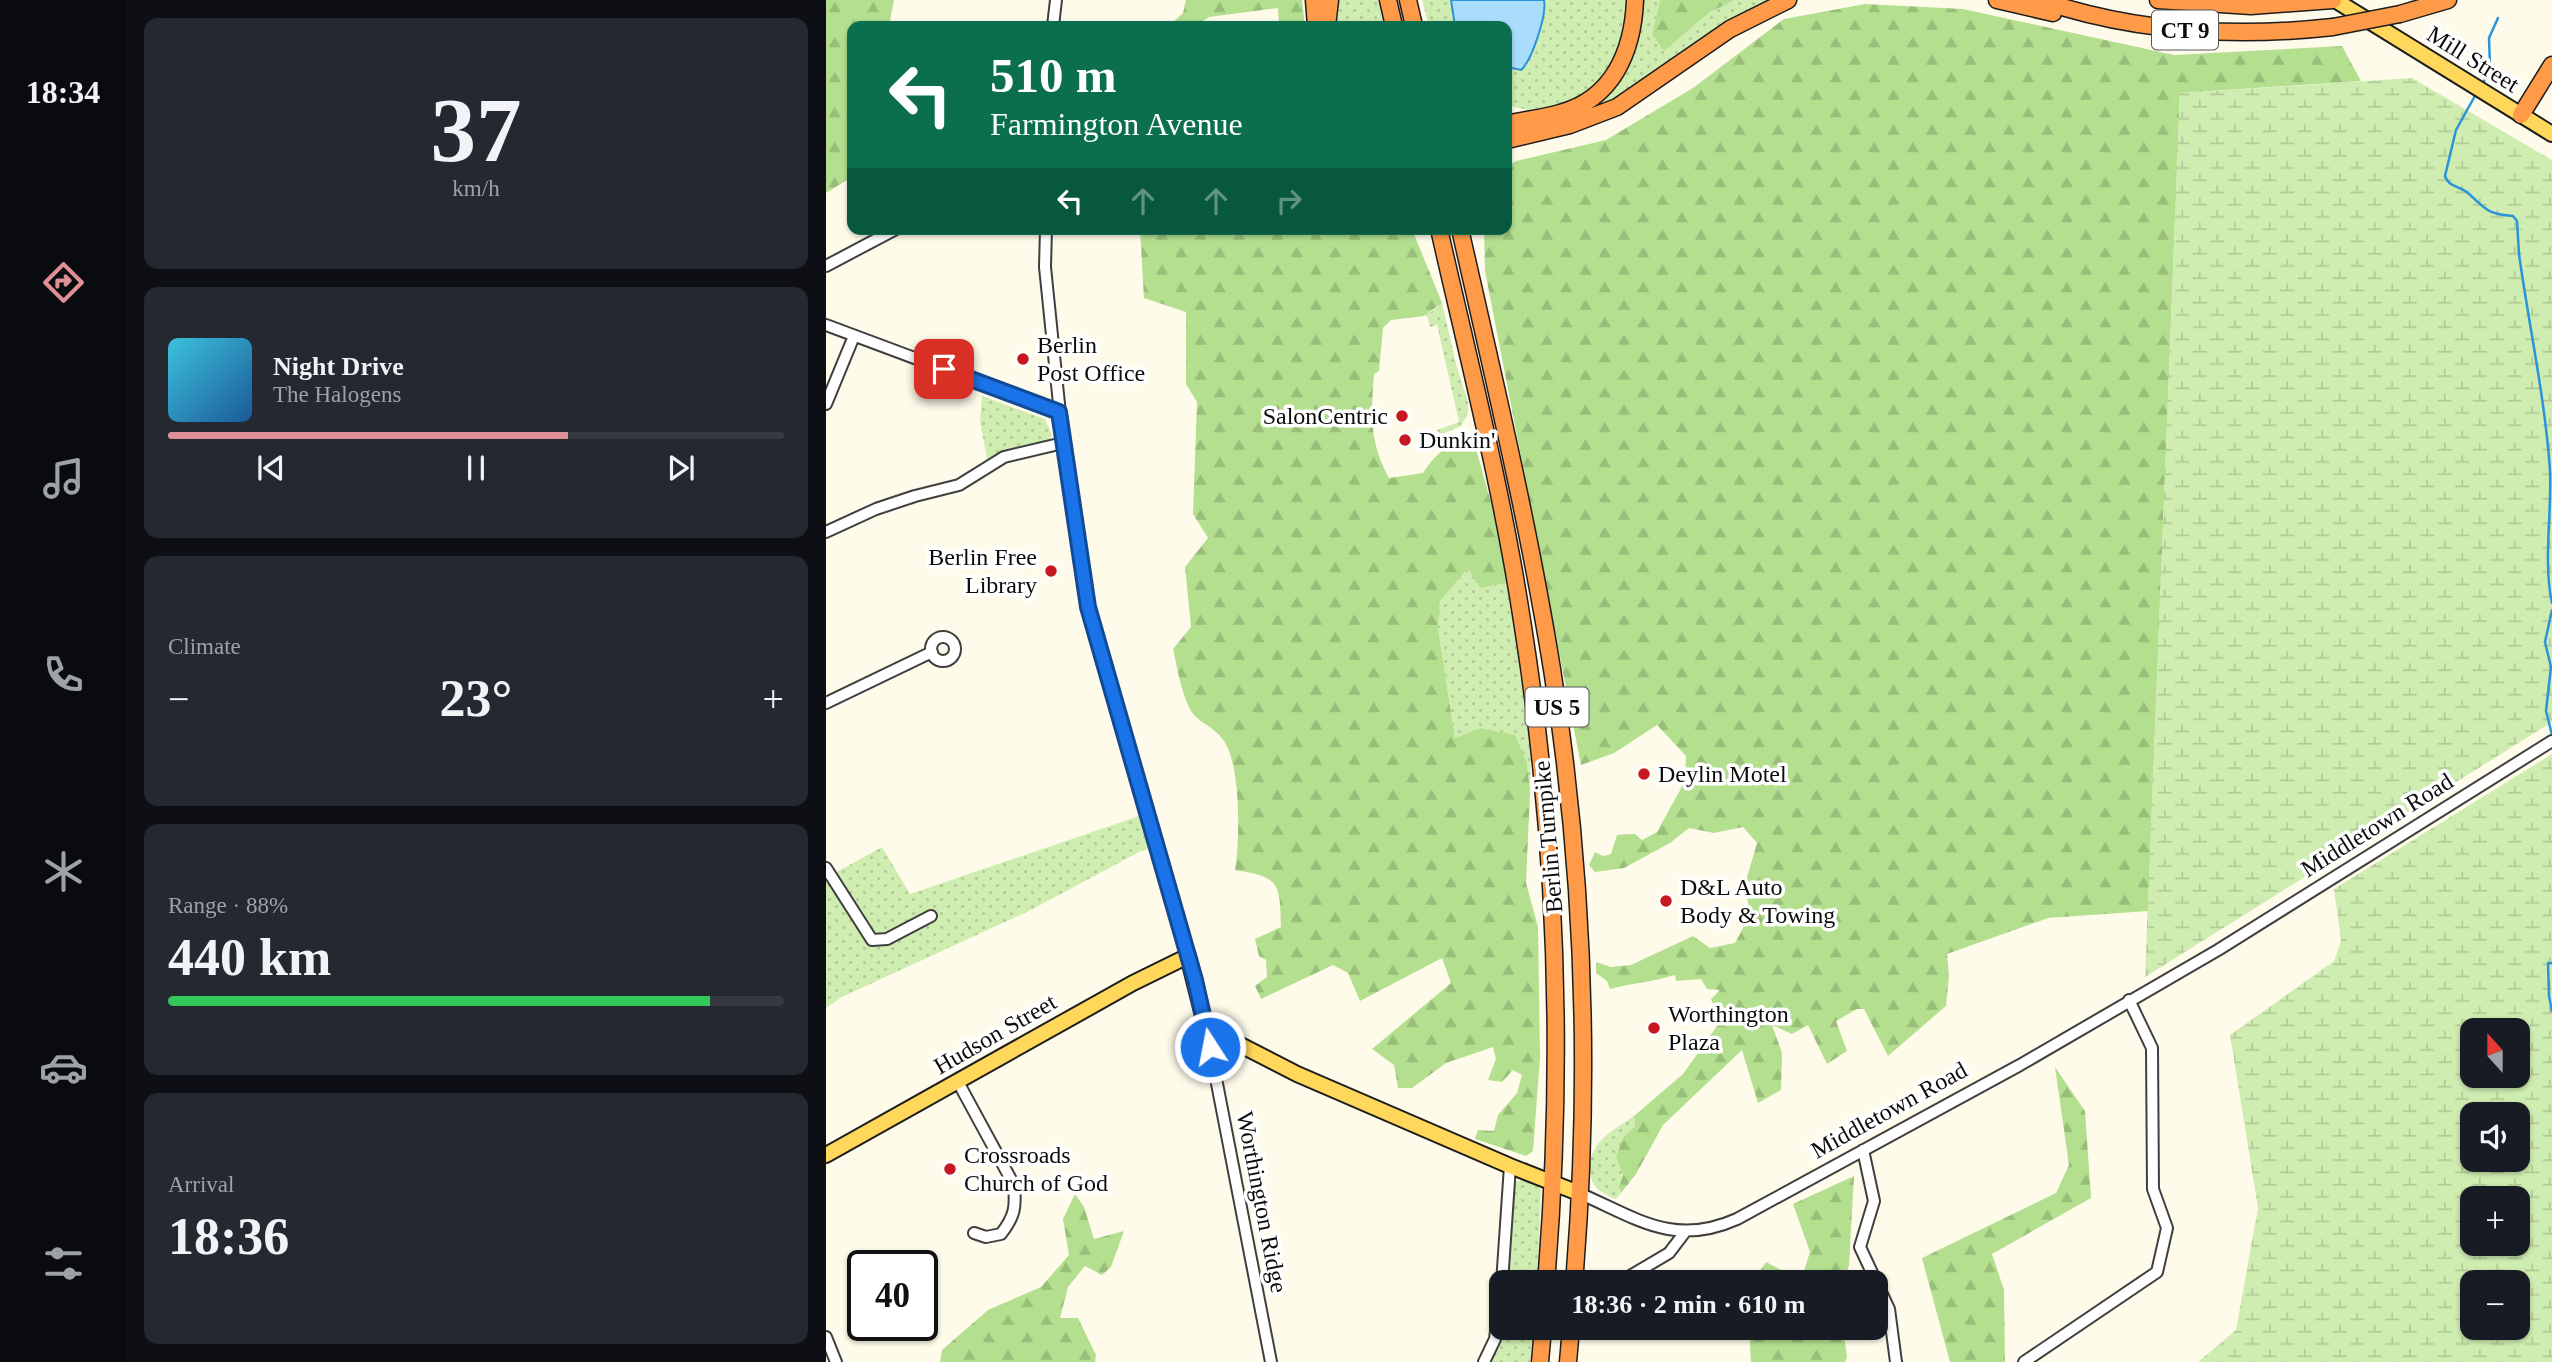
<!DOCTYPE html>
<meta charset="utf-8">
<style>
:root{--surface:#171b24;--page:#242831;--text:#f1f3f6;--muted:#9ea1a6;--line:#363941;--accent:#de9096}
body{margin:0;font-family:"Times New Roman",serif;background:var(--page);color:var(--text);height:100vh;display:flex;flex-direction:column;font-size:26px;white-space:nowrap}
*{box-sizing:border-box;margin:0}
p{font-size:23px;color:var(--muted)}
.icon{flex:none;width:38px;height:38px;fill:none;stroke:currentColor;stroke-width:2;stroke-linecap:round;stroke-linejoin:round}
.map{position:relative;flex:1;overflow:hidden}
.sheet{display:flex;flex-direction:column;gap:18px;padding:18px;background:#0d0f14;width:700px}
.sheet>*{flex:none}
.hud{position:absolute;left:21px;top:21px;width:665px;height:214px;border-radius:14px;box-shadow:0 2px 5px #0004;background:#0b6e4f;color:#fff;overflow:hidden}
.needle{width:46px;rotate:339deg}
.fabs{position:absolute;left:1634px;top:1018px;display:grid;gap:14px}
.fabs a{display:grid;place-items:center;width:70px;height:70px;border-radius:14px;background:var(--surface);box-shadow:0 2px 5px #0004;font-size:35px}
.speed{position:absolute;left:21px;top:1250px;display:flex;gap:14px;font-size:35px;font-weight:700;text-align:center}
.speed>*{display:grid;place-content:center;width:91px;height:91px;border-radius:50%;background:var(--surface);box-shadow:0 2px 5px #0004;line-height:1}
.speed .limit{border:4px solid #111;border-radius:10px;background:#fff;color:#111}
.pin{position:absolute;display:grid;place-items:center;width:60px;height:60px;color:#fff;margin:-30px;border-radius:14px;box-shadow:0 4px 10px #0006}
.me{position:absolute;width:77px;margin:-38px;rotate:349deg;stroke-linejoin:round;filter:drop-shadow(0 0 5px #0008)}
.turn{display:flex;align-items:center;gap:24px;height:147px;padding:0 28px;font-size:32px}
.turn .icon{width:91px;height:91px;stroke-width:2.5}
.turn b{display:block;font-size:49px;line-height:60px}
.lanes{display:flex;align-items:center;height:66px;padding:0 28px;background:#0003;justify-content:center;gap:35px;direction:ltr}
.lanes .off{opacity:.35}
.big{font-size:52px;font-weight:600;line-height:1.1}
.sheet .card{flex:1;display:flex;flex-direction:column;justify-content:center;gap:10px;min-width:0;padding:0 24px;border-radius:14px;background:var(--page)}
.sheet .dial{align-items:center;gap:0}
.dial b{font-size:91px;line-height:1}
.song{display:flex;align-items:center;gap:21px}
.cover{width:84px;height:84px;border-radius:10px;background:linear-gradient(135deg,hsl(190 70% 55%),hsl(210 70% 35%))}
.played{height:7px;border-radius:4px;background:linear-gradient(90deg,var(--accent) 65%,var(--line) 65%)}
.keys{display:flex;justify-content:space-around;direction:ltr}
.heat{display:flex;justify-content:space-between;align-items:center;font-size:38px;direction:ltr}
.charge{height:10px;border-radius:5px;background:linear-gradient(90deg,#34c759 88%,var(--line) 0)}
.trip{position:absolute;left:663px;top:1270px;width:399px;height:70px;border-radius:14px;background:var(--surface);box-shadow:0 2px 5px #0004;font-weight:600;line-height:70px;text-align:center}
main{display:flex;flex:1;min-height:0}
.dock{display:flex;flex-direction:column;width:126px;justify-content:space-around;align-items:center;background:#090b0e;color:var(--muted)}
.dock .icon{width:49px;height:49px}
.dock .current{color:var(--accent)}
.dock b{font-size:32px;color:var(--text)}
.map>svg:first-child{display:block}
.green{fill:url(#green-dots)}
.forest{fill:url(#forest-firs)}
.wetland{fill:url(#wetland-marsh);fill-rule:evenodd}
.water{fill:#aaddfc;stroke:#2a94d9;stroke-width:2}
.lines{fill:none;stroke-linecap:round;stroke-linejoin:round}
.stream{stroke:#2a94d9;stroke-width:2.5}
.minor-casing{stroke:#3f3f3f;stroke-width:14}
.major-casing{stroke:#1d1d1d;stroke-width:18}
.highway-casing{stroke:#1d1d1d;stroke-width:19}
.minor{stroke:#fff;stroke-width:10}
.major{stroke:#ffd75a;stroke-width:14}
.highway{stroke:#ff9b48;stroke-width:16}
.highway-bridge-casing{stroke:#1d1d1d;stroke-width:19;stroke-linecap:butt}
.highway-bridge{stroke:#ff9b48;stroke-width:16}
.route-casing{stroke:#114b97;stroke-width:18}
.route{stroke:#1a73e8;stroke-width:12}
.poi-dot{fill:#c71821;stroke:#fff;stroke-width:2.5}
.labels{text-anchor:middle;stroke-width:7;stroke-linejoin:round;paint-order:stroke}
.shield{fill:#fff;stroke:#555;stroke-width:2}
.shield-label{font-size:23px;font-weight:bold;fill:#0c0c0c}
.street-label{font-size:24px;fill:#0c0c0c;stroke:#fff}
.poi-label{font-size:24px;fill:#0c0c0c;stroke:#fff;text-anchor:start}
</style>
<main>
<nav class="dock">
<b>18:34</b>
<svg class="icon current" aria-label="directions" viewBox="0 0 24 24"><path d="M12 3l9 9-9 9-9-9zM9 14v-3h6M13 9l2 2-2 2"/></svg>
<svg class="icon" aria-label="music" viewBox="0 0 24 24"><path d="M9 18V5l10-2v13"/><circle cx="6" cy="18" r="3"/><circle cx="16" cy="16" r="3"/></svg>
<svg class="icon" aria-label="phone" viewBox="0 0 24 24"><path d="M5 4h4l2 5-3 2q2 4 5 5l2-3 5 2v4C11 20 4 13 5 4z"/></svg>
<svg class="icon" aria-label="climate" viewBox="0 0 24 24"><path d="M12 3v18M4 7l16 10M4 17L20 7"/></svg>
<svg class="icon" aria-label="car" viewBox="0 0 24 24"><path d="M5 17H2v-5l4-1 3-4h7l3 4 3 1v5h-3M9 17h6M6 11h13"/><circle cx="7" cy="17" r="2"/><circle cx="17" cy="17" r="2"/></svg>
<svg class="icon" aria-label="filters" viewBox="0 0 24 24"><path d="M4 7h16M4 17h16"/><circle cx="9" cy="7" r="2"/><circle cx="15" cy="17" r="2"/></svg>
</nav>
<section class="sheet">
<div class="card dial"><b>37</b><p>km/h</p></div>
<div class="card">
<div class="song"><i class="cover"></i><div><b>Night Drive</b><p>The Halogens</p></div></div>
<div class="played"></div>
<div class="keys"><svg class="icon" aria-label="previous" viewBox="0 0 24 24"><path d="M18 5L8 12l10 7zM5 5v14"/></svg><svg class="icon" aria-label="pause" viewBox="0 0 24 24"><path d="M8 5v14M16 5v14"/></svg><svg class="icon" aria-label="next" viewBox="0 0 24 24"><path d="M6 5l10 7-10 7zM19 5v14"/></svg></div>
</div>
<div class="card"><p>Climate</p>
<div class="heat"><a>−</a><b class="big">23°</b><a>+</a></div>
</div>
<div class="card"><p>Range · 88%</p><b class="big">440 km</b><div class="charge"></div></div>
<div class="card"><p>Arrival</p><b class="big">18:36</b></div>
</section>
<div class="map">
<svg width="1726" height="1362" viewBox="0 0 1726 1362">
<defs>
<pattern id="green-dots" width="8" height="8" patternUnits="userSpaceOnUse" patternTransform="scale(1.75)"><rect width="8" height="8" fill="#d0edb1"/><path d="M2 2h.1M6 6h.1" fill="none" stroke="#b1ca97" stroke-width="1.8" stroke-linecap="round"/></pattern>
<pattern id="forest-firs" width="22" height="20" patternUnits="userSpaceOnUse" patternTransform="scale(1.75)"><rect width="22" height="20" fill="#b3df8f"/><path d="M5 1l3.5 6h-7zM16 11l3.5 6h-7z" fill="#99be7a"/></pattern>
<pattern id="wetland-marsh" width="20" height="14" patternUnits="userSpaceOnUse" patternTransform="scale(1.75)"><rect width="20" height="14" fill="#d0edb1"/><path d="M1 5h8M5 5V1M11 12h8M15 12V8" fill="none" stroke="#b1ca97"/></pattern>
</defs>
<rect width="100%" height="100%" fill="#fffbea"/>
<!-- green -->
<path class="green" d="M 513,0 L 552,0 L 558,26 L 509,26 Z
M 596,0 L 799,0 C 798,56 772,110 708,110 C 699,110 690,107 681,105 L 681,26 L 603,26 Z
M 816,0 L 834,0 L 826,35 L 838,51 L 884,12 L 909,0 L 946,0 L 915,13 L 850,55 L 794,99 L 764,109 L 799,75 L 812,38 Z
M 616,303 L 631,368 L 642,401 L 642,413 L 635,426 L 614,435 L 611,430 L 633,422 L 611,325 L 604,327 L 602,318 L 598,314 L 605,312 Z
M 156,396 L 219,419 L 226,435 L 223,444 L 166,461 L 161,459 L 154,421 Z
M 643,567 L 654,588 L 681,583 L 705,748 L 704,792 L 701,763 L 654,728 L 629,738 L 612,629 L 614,600 Z
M 325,812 L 334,845 L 315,851 L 203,911 L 16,997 L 0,1008 L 0,878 L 56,847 L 84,894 Z
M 808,1116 L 809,1126 L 798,1136 L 795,1193 L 790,1199 C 773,1192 765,1188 764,1169 C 763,1141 788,1130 808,1116 Z
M 697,1179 L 710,1183 L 715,1190 L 711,1283 L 681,1283 L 686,1191 L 690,1182 Z
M 677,1328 L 707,1328 L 704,1362 L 664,1362 L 676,1339 Z"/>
<!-- forest -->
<path class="forest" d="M 0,0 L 68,0 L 63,26 L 26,26 L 26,177 L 0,193 Z
M 360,0 L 476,0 L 479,26 L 453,26 L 452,8 L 383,17 L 370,26 L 343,26 L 357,13 Z
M 834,0 L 909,0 L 884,12 L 838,51 L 826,35 Z
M 1039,4 L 1137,9 L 1348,55 L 1516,46 L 1535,81 L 1354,93 L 1322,911 L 1222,918 L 1121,954 L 1123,976 L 1120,1006 L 1062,1056 L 1038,1009 L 1031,1009 L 1010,1021 L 1021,1051 L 1001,1064 L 982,1025 L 966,1034 L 946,1025 L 956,1053 L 955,1090 L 932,1103 L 916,1050 L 837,1125 L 810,1174 L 795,1193 L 794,1185 L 797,1174 L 790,1157 L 798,1136 L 809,1126 L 808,1116 L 857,1074 L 901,1012 L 889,1009 L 885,999 L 894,990 L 881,989 L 875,979 L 850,981 L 849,975 C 827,982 806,983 784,989 L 781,981 L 770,973 L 770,962 L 785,967 L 805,965 L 867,936 L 884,948 L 909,943 L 924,915 L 919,884 L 931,843 L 917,827 L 888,833 L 863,828 L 844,843 L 798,868 L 769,872 L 763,865 L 769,852 L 777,856 L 785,854 L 791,835 L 809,834 L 816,840 L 831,832 L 859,781 L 860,756 L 831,725 L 788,753 L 755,765 L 659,271 L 658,229 L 681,229 L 681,167 L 690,161 L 780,140 L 867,88 L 958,19 Z
M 314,229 L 586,229 L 590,239 L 616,303 L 598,316 L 565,320 L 557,328 L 553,371 L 548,374 C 545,414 543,442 563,478 L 597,473 C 610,453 625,438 650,449 L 672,528 L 681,583 L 654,588 L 642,568 L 614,601 L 612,629 L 629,738 L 654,728 L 689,735 L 701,763 L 704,792 L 700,883 L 712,927 L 714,1057 L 707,1151 L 700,1156 L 649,1139 L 652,1130 L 668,1131 L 672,1115 L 691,1093 L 696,1075 L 687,1070 L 676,1082 L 662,1080 L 670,1059 L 667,1047 L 620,1063 L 586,1088 L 572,1088 L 568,1065 L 546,1049 L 625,983 L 616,958 L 534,1001 L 522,973 L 507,965 L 435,999 L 429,986 L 441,977 L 440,960 L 433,956 L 429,939 L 455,927 C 454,883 454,877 409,870 C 414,840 415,766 398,741 C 392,731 378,724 369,716 C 357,704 351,666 347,649 L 365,627 L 359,567 L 382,538 L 367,514 L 371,402 L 360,384 L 360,312 L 318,298 Z
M 1229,1067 L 1259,1111 L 1265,1198 L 1166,1254 L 1178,1290 L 1179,1362 L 1124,1362 L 1096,1258 L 1230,1193 L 1243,1165 Z
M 1028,1176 L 1023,1265 L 1017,1283 L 926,1283 L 940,1262 L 975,1280 L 984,1252 L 967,1204 Z
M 249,1194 L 258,1207 L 268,1239 L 298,1231 L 285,1267 L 276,1275 L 259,1266 L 242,1287 L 234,1318 L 252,1318 L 270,1355 L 269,1362 L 114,1362 L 116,1350 L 162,1310 L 215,1287 L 243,1255 L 237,1219 Z
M 923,1328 L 1017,1328 L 1021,1357 L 1019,1362 L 925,1362 Z"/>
<!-- wetland -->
<path class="wetland" d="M 1586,78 L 1726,160 L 1726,722 L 1319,977 L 1354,93 Z
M 1726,754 L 1726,1362 L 1372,1362 L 1410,1330 L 1432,1208 L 1404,1035 L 1508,961 L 1515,941 L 1508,889 ZM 1647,1031 L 1692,1031 L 1692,1076 L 1647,1076 ZM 1647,1115 L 1692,1115 L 1692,1160 L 1647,1160 ZM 1647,1199 L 1692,1199 L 1692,1244 L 1647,1244 ZM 1647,1283 L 1692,1283 L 1692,1328 L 1647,1328 Z"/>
<!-- water -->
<path class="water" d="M 625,0 L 718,0 C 721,15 706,60 695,70 L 681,67 L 681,26 L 629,26 Z"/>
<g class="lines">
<!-- stream -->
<path class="stream" d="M 1656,86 L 1664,67 L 1663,38 L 1672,18
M 1650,94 L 1630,130 L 1619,176 C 1623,188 1633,185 1642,193 C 1660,209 1660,214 1687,216 L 1691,221 L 1693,254 C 1703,326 1719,398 1724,470 C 1726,514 1717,561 1726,603
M 1726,610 L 1719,642 L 1725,667 L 1720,711 L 1726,735
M 1726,963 L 1722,963 L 1723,996 L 1726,1011"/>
<!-- minor casing -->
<g class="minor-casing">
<path id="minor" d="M 227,26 L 230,0
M 220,229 L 219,267 L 237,443 L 262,607 L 362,956
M 0,266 L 70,229
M 0,325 L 233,412
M 0,404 L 28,336
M 0,532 L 50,509 L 89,496 L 133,485 L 178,457 L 237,443
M105 649a12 12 0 1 1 24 0a12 12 0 1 1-24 0Z
M 0,703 L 106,652
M 0,868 L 46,940 L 61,939 L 105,916
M 381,1032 L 445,1362
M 132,1082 L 188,1185 C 190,1207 189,1216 175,1234 L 160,1237 L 148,1233
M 1037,1150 L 1048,1201 L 1034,1247 L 1063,1309 L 1070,1362
M 755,1194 C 812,1219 848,1247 911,1219 L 1194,1065 L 1392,950 L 1726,741
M 794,1282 L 843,1253 L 859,1232
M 676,1283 L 684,1166
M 0,1337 L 10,1362
M 658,1362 L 669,1339 L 676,1285
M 1198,1362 L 1331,1272 L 1341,1228 L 1327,1189 L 1326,1048 L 1303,1000"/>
</g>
<!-- major casing -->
<g class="major-casing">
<path id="major" d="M 1509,0 L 1726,134
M 0,1155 L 307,983 L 362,956 L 381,1032 L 391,1033 L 471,1074 L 684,1166 L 755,1194"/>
</g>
<!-- highway casing -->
<g class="highway-casing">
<path id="highway" d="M 488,0 L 490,26
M 562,0 L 568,26
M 582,0 L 588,26
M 1171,0 L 1227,13
M 1214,0 C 1308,32 1408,38 1507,27
M 1332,0 L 1425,6 L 1507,0
M 1574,14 L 1622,0
M 501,26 L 504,0
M 1695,115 L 1726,65
M 681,124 C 698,120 717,118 734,113 C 787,99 807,51 809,0
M 681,140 L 744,125 L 791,107 L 904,29 L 962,0
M 613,229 C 643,361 677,493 697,627 C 731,843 738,1065 720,1283
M 634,229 C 667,375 702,521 726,669 C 758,872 765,1079 748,1283
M 714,1362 L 717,1328
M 742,1362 L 745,1328"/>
</g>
<!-- minor -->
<use href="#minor" class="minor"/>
<!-- major -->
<use href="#major" class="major"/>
<!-- highway -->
<use href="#highway" class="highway"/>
<!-- highway-bridge casing -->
<g class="highway-bridge-casing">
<path id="highway-bridge" d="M 1507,27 L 1574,14"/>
</g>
<!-- highway-bridge -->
<use href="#highway-bridge" class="highway-bridge"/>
</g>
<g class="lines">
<!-- route casing -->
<g class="route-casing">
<path id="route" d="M 118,369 L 233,412 L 262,607 L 369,980 L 384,1047"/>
</g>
<!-- route -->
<use href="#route" class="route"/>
</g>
<!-- markers -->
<g class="poi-dot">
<circle cx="197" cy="359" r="7"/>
<circle cx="576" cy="416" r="7"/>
<circle cx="579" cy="440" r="7"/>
<circle cx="225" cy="571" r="7"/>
<circle cx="818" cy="774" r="7"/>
<circle cx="840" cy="901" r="7"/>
<circle cx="828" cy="1028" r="7"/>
<circle cx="124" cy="1169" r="7"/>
</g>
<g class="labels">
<!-- shield labels -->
<g class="shield">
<rect x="1326" y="10.5" width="66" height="39" rx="5"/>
<rect x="699.5" y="687.5" width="63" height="39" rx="5"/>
</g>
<g class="shield-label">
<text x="1359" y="38">CT 9</text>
<text x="731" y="715">US 5</text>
</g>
<!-- street labels -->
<g class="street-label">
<text transform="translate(1647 59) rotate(32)" y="8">Mill Street</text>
<text transform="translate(1551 825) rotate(-32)" y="8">Middletown Road</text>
<text transform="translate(722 837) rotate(-95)" y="8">Berlin Turnpike</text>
<text transform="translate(169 1034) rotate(-30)" y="8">Hudson Street</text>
<text transform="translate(1063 1110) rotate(-29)" y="8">Middletown Road</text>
<text transform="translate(436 1202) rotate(79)" y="8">Worthington Ridge</text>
</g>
<!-- poi labels -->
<g class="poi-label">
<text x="211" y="353">Berlin<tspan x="211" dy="28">Post Office</tspan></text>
<text x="562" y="424" text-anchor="end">SalonCentric</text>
<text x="593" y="448">Dunkin'</text>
<text x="211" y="565" text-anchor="end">Berlin Free<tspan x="211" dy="28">Library</tspan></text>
<text x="832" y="782">Deylin Motel</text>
<text x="854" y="895">D&amp;L Auto<tspan x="854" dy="28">Body &amp; Towing</tspan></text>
<text x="842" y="1022">Worthington<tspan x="842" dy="28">Plaza</tspan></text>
<text x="138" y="1163">Crossroads<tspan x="138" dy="28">Church of God</tspan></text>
</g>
</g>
</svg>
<div class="fabs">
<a><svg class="needle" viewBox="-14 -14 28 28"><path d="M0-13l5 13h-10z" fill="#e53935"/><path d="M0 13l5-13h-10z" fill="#9ea1a6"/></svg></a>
<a><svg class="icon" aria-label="sound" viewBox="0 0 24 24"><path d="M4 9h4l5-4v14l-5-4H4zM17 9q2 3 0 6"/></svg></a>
<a>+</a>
<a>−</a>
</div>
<div class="speed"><div class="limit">40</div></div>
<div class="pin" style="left:118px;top:369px;background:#d93025"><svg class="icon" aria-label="arrive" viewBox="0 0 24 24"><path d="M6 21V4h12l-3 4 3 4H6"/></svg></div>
<svg class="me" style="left:384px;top:1047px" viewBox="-20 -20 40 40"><circle r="17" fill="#1a73e8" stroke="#fff" stroke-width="3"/><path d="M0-11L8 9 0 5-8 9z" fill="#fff"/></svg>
<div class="trip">18:36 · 2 min · 610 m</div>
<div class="hud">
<div class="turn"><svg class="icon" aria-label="left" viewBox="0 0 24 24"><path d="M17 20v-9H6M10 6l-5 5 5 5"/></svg><div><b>510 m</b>Farmington Avenue</div></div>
<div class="lanes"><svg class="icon" aria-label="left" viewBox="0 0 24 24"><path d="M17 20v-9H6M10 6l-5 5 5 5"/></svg><svg class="icon off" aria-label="ahead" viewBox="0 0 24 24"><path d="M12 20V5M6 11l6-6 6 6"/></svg><svg class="icon off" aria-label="ahead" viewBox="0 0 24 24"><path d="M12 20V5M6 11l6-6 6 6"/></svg><svg class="icon off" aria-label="right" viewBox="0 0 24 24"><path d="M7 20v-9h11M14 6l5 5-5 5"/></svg></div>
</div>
</div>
</main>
